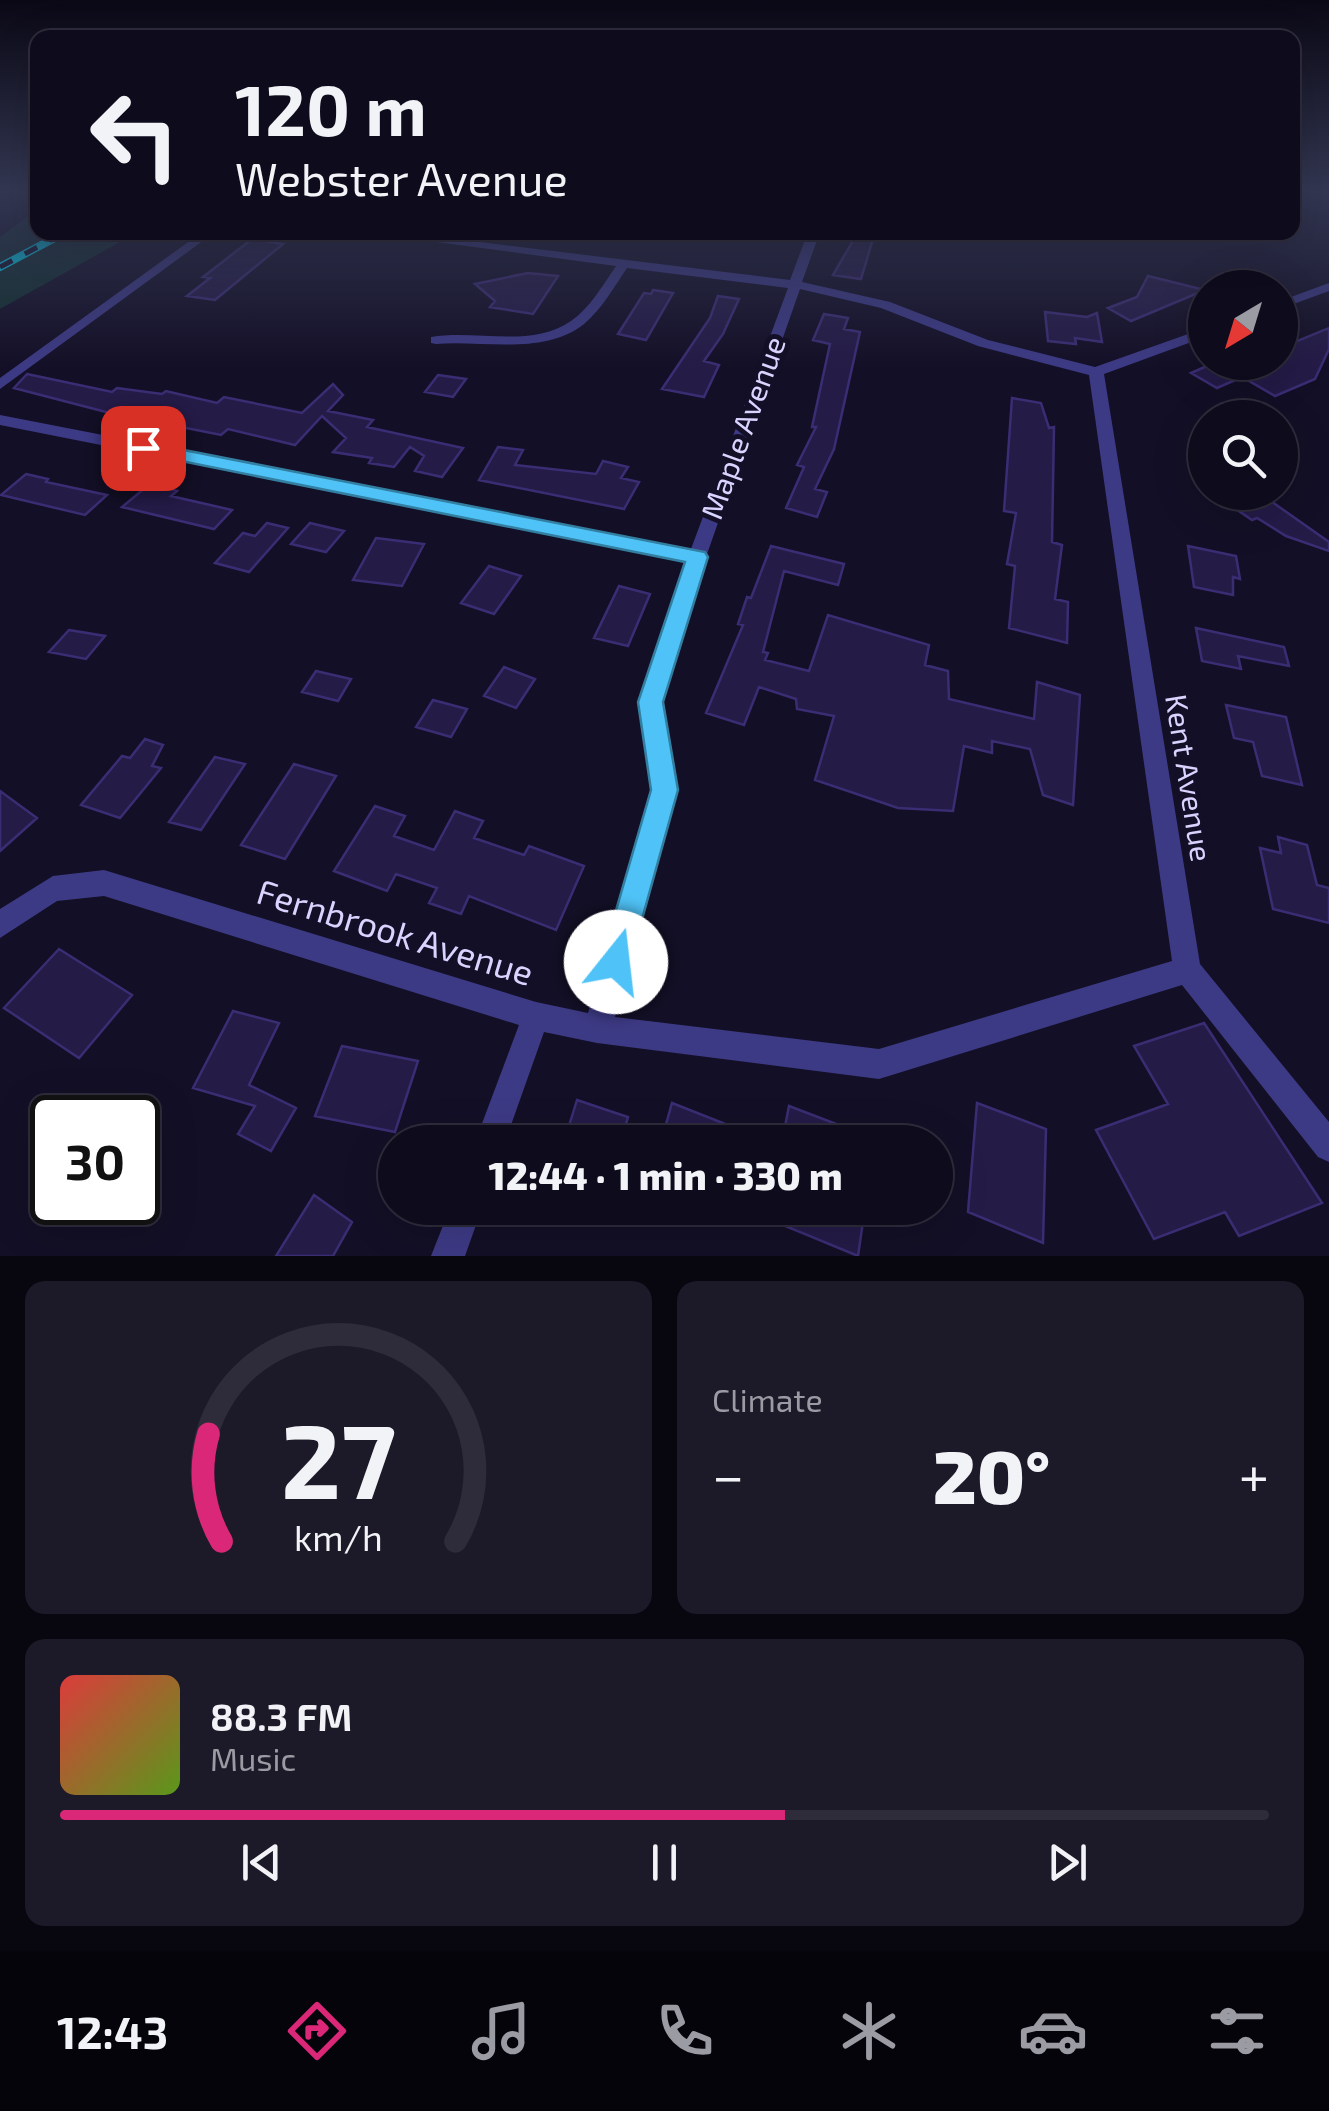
<!DOCTYPE html>
<meta charset="utf-8">
<style>
:root{--surface:#0e0b1c;--page:#1c1929;--text:#f1f3f6;--muted:#9b9ba3;--line:#2e2b3b;--accent:#db2777}
body{margin:0;font-family:"Exo 2",sans-serif;background:var(--page);color:var(--text);height:100vh;display:flex;flex-direction:column;font-size:38px;white-space:nowrap}
*{box-sizing:border-box;margin:0}
p{font-size:32px;color:var(--muted)}
.icon{flex:none;width:55px;height:55px;fill:none;stroke:currentColor;stroke-width:2;stroke-linecap:round;stroke-linejoin:round}
.map{position:relative;height:1256px;overflow:hidden}
.details{display:flex;flex-direction:column;gap:25px;padding:25px;background:#08060f;flex:1}
.details>*{flex:none}
.guide{position:absolute;left:30px;top:30px;width:1270px;height:210px;border-radius:20px;box-shadow:0 10px 40px #0002,0 0 0 2px var(--line);background:#0e0b1c;color:var(--text);overflow:hidden}
.needle{width:65px;rotate:218deg}
.fabs{position:absolute;left:1188px;top:270px;display:grid;gap:20px}
.fabs a{display:grid;place-items:center;width:110px;height:110px;border-radius:50%;background:var(--surface);box-shadow:0 10px 40px #0002,0 0 0 2px var(--line);font-size:50px}
.speed{position:absolute;left:30px;top:1095px;display:flex;gap:20px;font-size:50px;font-weight:700;text-align:center}
.speed>*{display:grid;place-content:center;width:130px;height:130px;border-radius:50%;background:var(--surface);box-shadow:0 10px 40px #0002,0 0 0 2px var(--line);line-height:1}
.speed .limit{border:5px solid #111;border-radius:15px;background:#fff;color:#111}
.pin{position:absolute;display:grid;place-items:center;width:85px;height:85px;color:#fff;margin:-42px;border-radius:20px;box-shadow:0 5px 15px #0006}
.me{position:absolute;width:110px;margin:-55px;rotate:16deg;stroke-linejoin:round;filter:drop-shadow(0 0 8px #0008)}
.turn{display:flex;align-items:center;gap:35px;height:210px;padding:0 40px;font-size:45px}
.turn .icon{width:130px;height:130px;stroke-width:2.5}
.turn b{display:block;font-size:70px;line-height:85px}
.big{font-size:75px;font-weight:800;line-height:1.1}
.details .card{flex:1;display:flex;flex-direction:column;justify-content:center;gap:15px;min-width:0;padding:0 35px;border-radius:20px;background:var(--page)}
.details .dial{align-items:center;gap:0}
.dial svg{height:260px;overflow:visible;fill:none;stroke:var(--line);stroke-width:7;stroke-linecap:round;text-anchor:middle}
.dial text{fill:var(--text);stroke:none}
.song{display:flex;align-items:center;gap:30px}
.cover{width:120px;height:120px;border-radius:15px;background:linear-gradient(135deg,hsl(0 70% 55%),hsl(90 70% 35%))}
.played{height:10px;border-radius:5px;background:linear-gradient(90deg,var(--accent) 60%,var(--line) 60%)}
.keys{display:flex;justify-content:space-around;direction:ltr}
.heat{display:flex;justify-content:space-between;align-items:center;font-size:55px;direction:ltr}
.details .tiles{flex:1;display:grid;gap:25px;grid-template-columns:1fr 1fr}
.card:last-child{grid-column:span 2}
.trip{position:absolute;left:378px;top:1125px;width:575px;height:100px;border-radius:50px;background:var(--surface);box-shadow:0 10px 40px #0002,0 0 0 2px var(--line);font-weight:800;line-height:100px;text-align:center}
.menu{display:flex;height:160px;justify-content:space-around;align-items:center;background:#06040b;color:var(--muted)}
.menu .icon{width:70px;height:70px}
.menu .current{color:var(--accent)}
.menu b{font-size:45px;color:var(--text)}
.map>svg:first-child{display:block}
.green{fill:#12302f}
.building{fill:#241b47;stroke:#3b2d73;stroke-width:2.5}
.lines{fill:none;stroke-linecap:round;stroke-linejoin:round}
.street{fill:#3d3a85;fill-rule:evenodd}
.rail-casing{stroke:#00e5ff;stroke-width:8}
.rail{stroke:#130f26;stroke-width:5;stroke-dasharray:14;stroke-linecap:butt}
.route{fill:#4fc3f7;stroke:#337fa1;stroke-width:2.5}
.labels{text-anchor:middle;stroke-width:10;stroke-linejoin:round;paint-order:stroke}
.street-label{font-size:30px;fill:#d9d4ff;stroke:#130f26}
.near-street-label{font-size:35px;fill:#d9d4ff;stroke:#130f26}
</style>
<div class="map">
<svg width="1329" height="1256" viewBox="0 0 1329 1256">
<rect width="100%" height="100%" fill="#130f26"/>
<!-- green -->
<path class="green" d="M 37,209 L 38,232 L 136,233 L 0,309 L 0,237 Z"/>
<!-- building -->
<path class="building" d="M 858,232 L 875,232 L 861,279 L 833,275 Z
M 252,239 L 283,244 L 215,300 L 187,296 L 210,278 L 203,277 Z
M 528,273 L 558,276 L 533,314 L 490,307 L 495,301 L 475,284 Z
M 1148,276 L 1205,290 L 1131,321 L 1108,308 L 1137,297 Z
M 653,290 L 673,293 L 646,340 L 618,334 L 644,293 L 651,294 Z
M 718,296 L 739,299 L 723,334 L 704,361 L 719,365 L 704,397 L 662,389 L 710,318 Z
M 1045,312 L 1087,317 L 1097,313 L 1102,342 L 1075,338 L 1076,344 L 1048,341 Z
M 824,314 L 848,318 L 844,329 L 860,332 L 834,449 L 815,489 L 827,492 L 817,517 L 786,508 L 804,467 L 797,465 L 816,427 L 812,427 L 830,344 L 813,340 Z
M 1329,328 L 1329,349 L 1315,379 L 1275,396 L 1242,377 L 1217,388 L 1191,373 L 1216,362 L 1280,362 L 1280,348 Z
M 27,374 L 112,392 L 117,388 L 162,394 L 166,391 L 217,403 L 224,397 L 302,413 L 333,384 L 343,395 L 328,411 L 373,420 L 367,427 L 463,448 L 442,477 L 415,471 L 424,456 L 410,447 L 394,467 L 369,463 L 372,458 L 333,452 L 346,438 L 322,416 L 295,445 L 228,429 L 221,435 L 106,412 L 14,388 Z
M 438,375 L 466,379 L 453,397 L 425,392 Z
M 1012,398 L 1041,403 L 1049,428 L 1054,427 L 1052,542 L 1062,545 L 1055,599 L 1068,602 L 1067,643 L 1009,628 L 1015,566 L 1007,564 L 1016,513 L 1004,511 Z
M 498,447 L 523,450 L 515,465 L 596,474 L 603,461 L 628,467 L 621,478 L 639,482 L 624,509 L 479,480 Z
M 26,474 L 48,479 L 46,482 L 107,495 L 85,515 L 1,495 Z
M 151,483 L 177,491 L 171,496 L 232,510 L 214,529 L 122,507 Z
M 1211,492 L 1258,492 L 1329,542 L 1329,551 L 1286,536 L 1257,518 L 1252,520 Z
M 267,523 L 288,528 L 249,572 L 215,563 L 243,533 L 255,536 Z
M 310,523 L 344,531 L 326,552 L 291,544 Z
M 376,538 L 424,544 L 402,586 L 353,580 Z
M 771,546 L 844,564 L 838,585 L 784,571 L 763,652 L 768,653 L 765,660 L 809,671 L 828,615 L 929,645 L 925,665 L 948,671 L 949,699 L 1034,719 L 1037,682 L 1080,695 L 1073,805 L 1043,795 L 1030,749 L 992,741 L 992,753 L 964,746 L 953,811 L 898,808 L 815,780 L 834,716 L 797,709 L 796,699 L 759,687 L 744,725 L 706,713 L 743,625 L 738,624 L 747,597 L 751,598 Z
M 1188,546 L 1236,556 L 1240,579 L 1233,577 L 1233,595 L 1194,587 Z
M 489,566 L 521,576 L 494,614 L 461,603 Z
M 619,586 L 650,594 L 628,646 L 594,638 Z
M 1196,628 L 1284,647 L 1289,666 L 1238,656 L 1241,669 L 1202,661 Z
M 69,630 L 105,636 L 86,659 L 49,652 Z
M 504,667 L 535,679 L 516,708 L 484,696 Z
M 316,671 L 351,679 L 338,701 L 302,692 Z
M 433,700 L 467,709 L 451,737 L 416,727 Z
M 1226,705 L 1286,717 L 1302,785 L 1262,776 L 1253,742 L 1234,738 Z
M 145,739 L 163,745 L 152,766 L 161,768 L 120,818 L 81,805 L 122,756 L 130,758 Z
M 215,757 L 245,764 L 201,830 L 169,822 Z
M 294,764 L 336,776 L 285,859 L 241,845 Z
M 0,791 L 37,818 L 0,851 Z
M 375,806 L 405,816 L 394,836 L 434,850 L 455,811 L 483,821 L 474,838 L 524,855 L 529,846 L 584,866 L 556,930 L 469,896 L 461,914 L 429,903 L 437,888 L 396,874 L 387,891 L 334,871 Z
M 1278,837 L 1307,845 L 1317,885 L 1329,888 L 1329,923 L 1273,909 L 1260,848 L 1281,853 Z
M 59,949 L 132,995 L 79,1058 L 4,1008 Z
M 233,1011 L 279,1023 L 249,1085 L 296,1108 L 271,1151 L 238,1134 L 255,1106 L 193,1088 Z
M 1204,1023 L 1322,1203 L 1239,1236 L 1225,1212 L 1154,1239 L 1096,1130 L 1168,1104 L 1134,1046 Z
M 342,1046 L 418,1061 L 395,1132 L 315,1116 Z
M 577,1100 L 628,1117 L 621,1142 L 564,1142 Z
M 672,1103 L 733,1127 L 730,1142 L 661,1142 Z
M 977,1103 L 1046,1129 L 1043,1243 L 968,1212 Z
M 789,1106 L 881,1141 L 881,1142 L 782,1142 Z
M 314,1195 L 352,1222 L 333,1256 L 276,1256 Z
M 742,1208 L 865,1208 L 858,1256 Z"/>
<g class="lines">
<!-- street -->
<path class="street" d="M 202,232 L 215,232 L 0,389 L 0,378 Z
M 361,232 L 398,232 L 790,280 L 808,232 L 820,232 L 802,282 L 890,302 L 988,340 L 1095,367 L 1205,328 L 1205,337 L 1104,374 L 1200,964 L 1329,1122 L 1329,1162 L 1318,1157 L 1182,985 L 879,1079 L 597,1043 L 544,1032 L 505,1142 L 475,1142 L 519,1025 L 104,896 L 57,901 L 0,938 L 0,909 L 53,876 L 104,870 L 536,1002 L 588,1013 L 653,790 L 639,702 L 686,561 L 0,425 L 0,415 L 691,549 L 788,288 L 627,268 C 614,287 602,309 584,324 C 544,356 482,340 436,344 L 431,343 L 431,337 C 476,329 531,349 571,321 C 590,308 603,285 616,266 ZM 800,289 L 881,308 L 978,346 L 1089,375 L 1172,961 L 879,1049 L 615,1017 L 677,790 L 661,702 L 706,557 Z
M 1329,283 L 1329,291 L 1280,309 L 1280,301 Z
M 450,1208 L 482,1208 L 465,1256 L 431,1256 Z"/>
<!-- rail casing -->
<g class="rail-casing">
<path id="rail" d="M 0,267 L 66,232"/>
</g>
<!-- rail -->
<use href="#rail" class="rail"/>
</g>
<!-- sky -->
<linearGradient id="sky" x2="0" y2="1"><stop stop-color="#0a0815"/><stop offset="0.52" stop-color="#333752"/><stop offset="1" stop-color="#333752" stop-opacity="0"/></linearGradient>
<rect width="1329" height="368" fill="url(#sky)"/>
<!-- route -->
<path class="route" d="M 143,442 L 705,552 L 708,557 L 663,702 L 678,790 L 627,973 L 616,978 L 605,973 L 601,962 L 651,790 L 638,702 L 685,562 L 136,452 L 134,448 Z"/>
<g class="labels">
<!-- street labels -->
<g class="street-label">
<text transform="translate(744 428) rotate(-70)" y="10">Maple Avenue</text>
<text transform="translate(1188 778) rotate(81)" y="10">Kent Avenue</text>
</g>
<!-- near-street labels -->
<g class="near-street-label">
<text transform="translate(395 933) rotate(17)" y="12">Fernbrook Avenue</text>
</g>
</g>
</svg>
<div class="fabs">
<a><svg class="needle" viewBox="-14 -14 28 28"><path d="M0-13l5 13h-10z" fill="#e53935"/><path d="M0 13l5-13h-10z" fill="#9b9ba3"/></svg></a>
<a><svg class="icon" aria-label="search" viewBox="0 0 24 24"><circle cx="10" cy="10" r="6"/><path d="M15 15l6 6"/></svg></a>
</div>
<div class="speed"><div class="limit">30</div></div>
<div class="pin" style="left:143px;top:448px;background:#d93025"><svg class="icon" aria-label="arrive" viewBox="0 0 24 24"><path d="M6 21V4h12l-3 4 3 4H6"/></svg></div>
<svg class="me" style="left:616px;top:962px" viewBox="-20 -20 40 40"><circle r="19" fill="#fff"/><path d="M0-13L10 11 0 6-10 11z" fill="#4fc3f7"/></svg>
<div class="trip">12:44 · 1 min · 330 m</div>
<div class="guide">
<div class="turn"><svg class="icon" aria-label="left" viewBox="0 0 24 24"><path d="M17 20v-9H6M10 6l-5 5 5 5"/></svg><div><b>120 m</b>Webster Avenue</div></div>
</div>
</div>
<section class="details">
<div class="tiles">
<div class="card dial"><svg viewBox="0 0 100 80">
<path d="M14 69A42 42 0 1 1 86 69"/>
<path d="M14 69A42 42 0 0 1 10 36" stroke="#db2777"/>
<text x="50" y="56" font-size="32" font-weight="700">27</text>
<text x="50" y="72" font-size="11">km/h</text>
</svg></div>
<div class="card"><p>Climate</p>
<div class="heat"><a>−</a><b class="big">20°</b><a>+</a></div>
</div>
<div class="card">
<div class="song"><i class="cover"></i><div><b>88.3 FM</b><p>Music</p></div></div>
<div class="played"></div>
<div class="keys"><svg class="icon" aria-label="previous" viewBox="0 0 24 24"><path d="M18 5L8 12l10 7zM5 5v14"/></svg><svg class="icon" aria-label="pause" viewBox="0 0 24 24"><path d="M8 5v14M16 5v14"/></svg><svg class="icon" aria-label="next" viewBox="0 0 24 24"><path d="M6 5l10 7-10 7zM19 5v14"/></svg></div>
</div>
</div>
</section>
<nav class="menu">
<b>12:43</b>
<svg class="icon current" aria-label="directions" viewBox="0 0 24 24"><path d="M12 3l9 9-9 9-9-9zM9 14v-3h6M13 9l2 2-2 2"/></svg>
<svg class="icon" aria-label="music" viewBox="0 0 24 24"><path d="M9 18V5l10-2v13"/><circle cx="6" cy="18" r="3"/><circle cx="16" cy="16" r="3"/></svg>
<svg class="icon" aria-label="phone" viewBox="0 0 24 24"><path d="M5 4h4l2 5-3 2q2 4 5 5l2-3 5 2v4C11 20 4 13 5 4z"/></svg>
<svg class="icon" aria-label="climate" viewBox="0 0 24 24"><path d="M12 3v18M4 7l16 10M4 17L20 7"/></svg>
<svg class="icon" aria-label="car" viewBox="0 0 24 24"><path d="M5 17H2v-5l4-1 3-4h7l3 4 3 1v5h-3M9 17h6M6 11h13"/><circle cx="7" cy="17" r="2"/><circle cx="17" cy="17" r="2"/></svg>
<svg class="icon" aria-label="filters" viewBox="0 0 24 24"><path d="M4 7h16M4 17h16"/><circle cx="9" cy="7" r="2"/><circle cx="15" cy="17" r="2"/></svg>
</nav>
